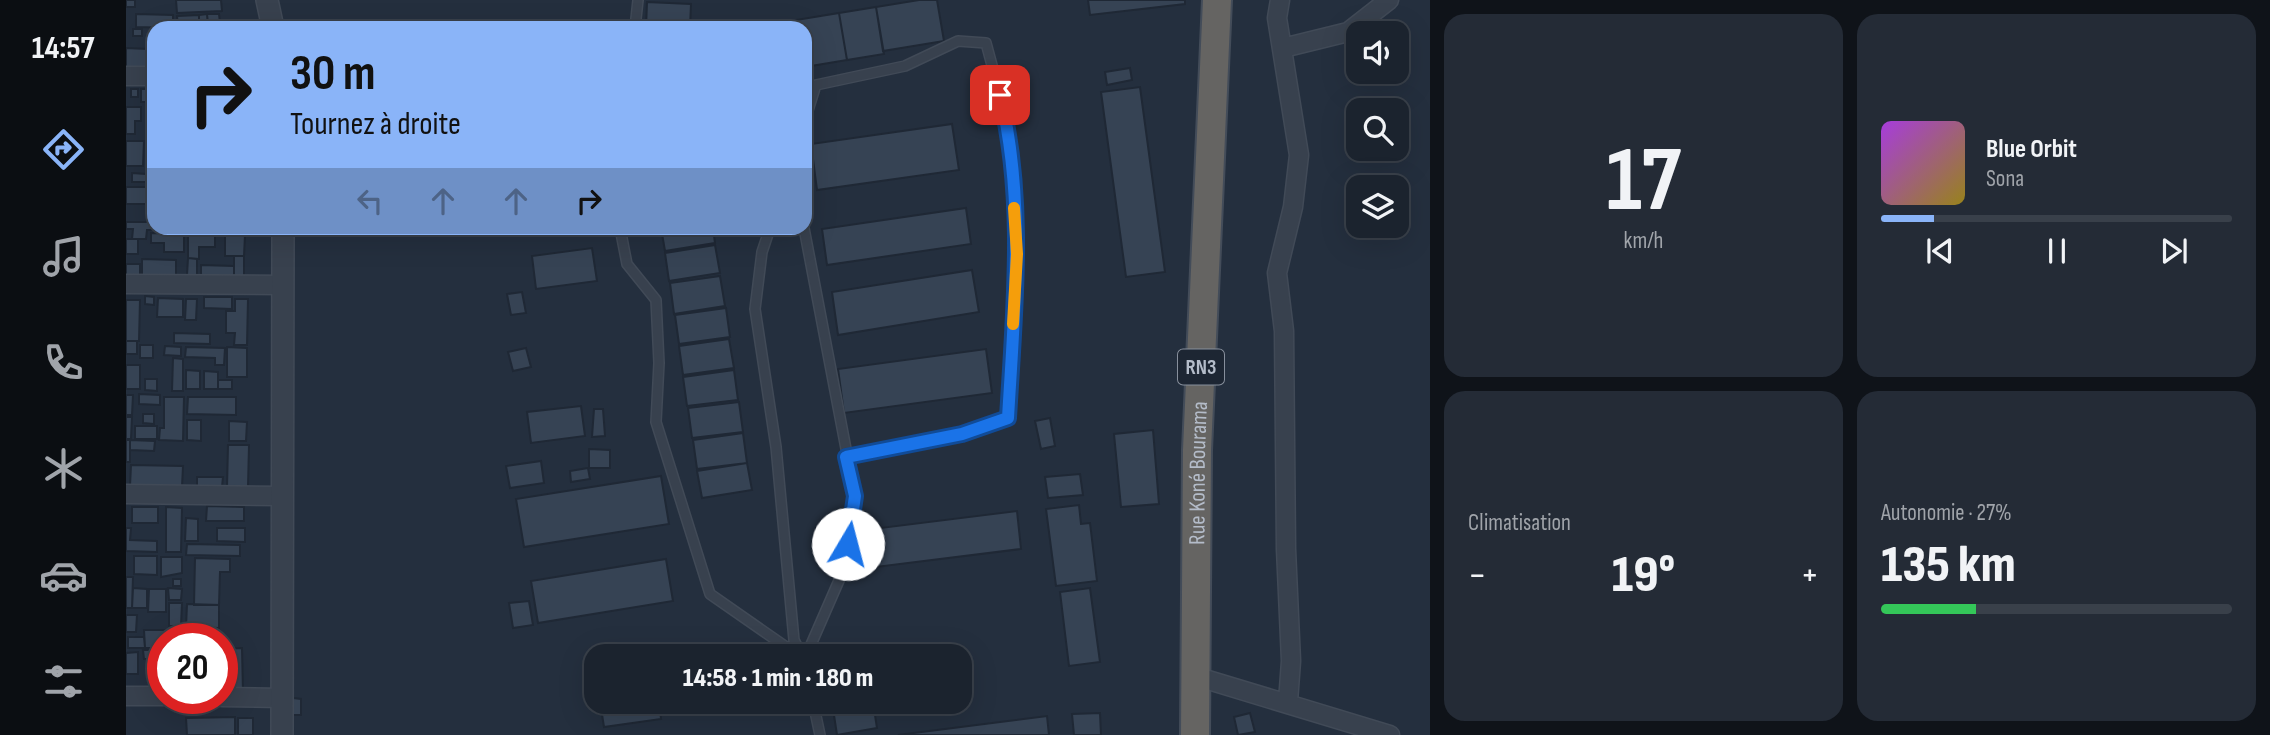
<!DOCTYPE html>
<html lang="fr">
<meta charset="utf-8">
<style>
:root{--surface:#1b232e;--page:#242b36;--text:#f1f3f6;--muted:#a0a4aa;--line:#39404a;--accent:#8ab4f8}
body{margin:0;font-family:"Sofia Sans Condensed",sans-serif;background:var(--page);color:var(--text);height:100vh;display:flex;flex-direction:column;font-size:26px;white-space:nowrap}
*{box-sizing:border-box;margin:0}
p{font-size:23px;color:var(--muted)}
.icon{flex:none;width:38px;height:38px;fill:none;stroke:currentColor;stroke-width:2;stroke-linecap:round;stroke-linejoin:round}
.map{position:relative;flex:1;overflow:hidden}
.side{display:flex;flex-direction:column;gap:14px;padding:14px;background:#0f1319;width:840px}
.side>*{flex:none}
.top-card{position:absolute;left:21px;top:21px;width:665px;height:214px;border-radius:21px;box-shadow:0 7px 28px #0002,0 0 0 2px var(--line);background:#8ab4f8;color:#111;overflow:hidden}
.controls{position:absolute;left:1220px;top:21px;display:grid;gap:14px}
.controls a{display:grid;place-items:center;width:63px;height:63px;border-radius:14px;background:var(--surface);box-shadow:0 7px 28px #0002,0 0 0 2px var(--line);font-size:35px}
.speed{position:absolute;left:21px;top:623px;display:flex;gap:14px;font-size:35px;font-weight:700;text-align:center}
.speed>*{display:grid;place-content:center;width:91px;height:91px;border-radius:50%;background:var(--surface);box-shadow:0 7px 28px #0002,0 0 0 2px var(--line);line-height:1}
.speed .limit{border:10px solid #d22;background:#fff;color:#111}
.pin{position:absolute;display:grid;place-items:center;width:60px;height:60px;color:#fff;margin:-30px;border-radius:14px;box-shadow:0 4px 10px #0006}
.me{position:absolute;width:77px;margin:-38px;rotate:8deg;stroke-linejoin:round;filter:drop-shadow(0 0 5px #0008)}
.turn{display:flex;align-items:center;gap:24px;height:147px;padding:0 28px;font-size:32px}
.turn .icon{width:91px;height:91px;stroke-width:2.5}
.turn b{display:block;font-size:49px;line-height:60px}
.lanes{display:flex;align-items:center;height:66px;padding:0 28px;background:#0003;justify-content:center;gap:35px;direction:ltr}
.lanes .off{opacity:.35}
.big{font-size:52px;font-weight:800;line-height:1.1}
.side .widget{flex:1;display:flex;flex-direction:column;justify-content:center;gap:10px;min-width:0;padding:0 24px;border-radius:21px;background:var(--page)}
.side .dial{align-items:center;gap:0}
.dial b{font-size:91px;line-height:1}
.song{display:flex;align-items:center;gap:21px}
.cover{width:84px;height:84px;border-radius:10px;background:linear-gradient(135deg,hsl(280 70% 55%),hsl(50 70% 35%))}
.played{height:7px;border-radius:4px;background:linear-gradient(90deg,var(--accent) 15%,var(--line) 15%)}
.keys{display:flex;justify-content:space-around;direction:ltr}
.heat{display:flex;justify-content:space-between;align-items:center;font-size:38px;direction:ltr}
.charge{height:10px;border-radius:5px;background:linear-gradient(90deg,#34c759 27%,var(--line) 0)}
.side .tiles{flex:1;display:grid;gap:14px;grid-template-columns:repeat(2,1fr)}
.trip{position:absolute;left:458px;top:644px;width:388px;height:70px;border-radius:21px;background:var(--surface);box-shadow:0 7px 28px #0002,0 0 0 2px var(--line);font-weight:800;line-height:70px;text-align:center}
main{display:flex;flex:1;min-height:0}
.dock{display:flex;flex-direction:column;width:126px;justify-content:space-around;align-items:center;background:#0b0e12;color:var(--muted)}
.dock .icon{width:49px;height:49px}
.dock .on{color:var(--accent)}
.dock b{font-size:32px;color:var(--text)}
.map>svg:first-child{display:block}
.building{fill:#364354;stroke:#1f2835;stroke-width:2}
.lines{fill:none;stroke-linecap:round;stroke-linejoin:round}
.service-casing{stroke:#414a57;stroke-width:12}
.minor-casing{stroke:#414a57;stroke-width:21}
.tertiary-casing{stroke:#414a57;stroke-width:24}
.trunk-casing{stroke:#434c59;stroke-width:32}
.service{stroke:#38414e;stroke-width:9}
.minor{stroke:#38414e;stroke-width:18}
.tertiary{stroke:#38414e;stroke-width:21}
.trunk{stroke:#656462;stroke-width:28}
.route-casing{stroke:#114b97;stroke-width:18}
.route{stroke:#1a73e8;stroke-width:12}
.slow{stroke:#f59e0b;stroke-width:12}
.labels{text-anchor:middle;stroke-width:7;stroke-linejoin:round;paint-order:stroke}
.shield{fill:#1d2633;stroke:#878f9c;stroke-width:2}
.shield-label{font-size:21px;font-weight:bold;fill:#b4bcc9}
.street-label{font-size:23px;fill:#b4bcc9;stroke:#1d2633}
</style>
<main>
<nav class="dock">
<b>14:57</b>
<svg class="icon on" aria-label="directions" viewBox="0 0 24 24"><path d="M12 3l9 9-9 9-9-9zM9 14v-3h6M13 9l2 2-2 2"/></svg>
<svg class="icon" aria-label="music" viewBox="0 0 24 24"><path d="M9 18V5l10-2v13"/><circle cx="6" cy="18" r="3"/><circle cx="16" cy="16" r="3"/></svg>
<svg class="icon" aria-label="phone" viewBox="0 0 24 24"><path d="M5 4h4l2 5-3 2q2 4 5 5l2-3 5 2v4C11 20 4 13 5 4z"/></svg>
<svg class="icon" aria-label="climate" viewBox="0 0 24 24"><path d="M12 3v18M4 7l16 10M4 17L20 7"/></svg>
<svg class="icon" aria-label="car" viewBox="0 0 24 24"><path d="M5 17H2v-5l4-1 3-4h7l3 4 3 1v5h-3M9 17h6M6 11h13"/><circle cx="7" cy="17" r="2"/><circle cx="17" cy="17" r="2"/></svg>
<svg class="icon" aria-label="filters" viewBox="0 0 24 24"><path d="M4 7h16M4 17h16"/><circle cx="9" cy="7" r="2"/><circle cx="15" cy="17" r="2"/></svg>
</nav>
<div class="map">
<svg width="1304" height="735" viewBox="0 0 1304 735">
<rect width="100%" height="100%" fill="#242f3e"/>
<!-- building -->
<path class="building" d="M 0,0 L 9,0 L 9,7 L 0,7 Z
M 50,0 L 95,0 L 96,11 L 51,13 Z
M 793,0 L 811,0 L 818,41 L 757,51 L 750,7 Z
M 962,0 L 1059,0 L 1059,4 L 964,15 Z
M 521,2 L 565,4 L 564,28 L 520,28 Z
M 750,7 L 758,54 L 721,60 L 713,13 Z
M 713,13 L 721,60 L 679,67 L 679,28 L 671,28 L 670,20 Z
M 10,14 L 47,15 L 47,28 L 10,27 Z
M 81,14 L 93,14 L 94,23 L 82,24 Z
M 81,14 L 82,27 L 73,27 L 73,15 Z
M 73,15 L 73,28 L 52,28 L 51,16 Z
M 443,22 L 443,28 L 411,28 L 410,24 Z
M 410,24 L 411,28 L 393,28 L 393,26 Z
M 7,29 L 16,29 L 16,36 L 7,36 Z
M 0,48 L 22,49 L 22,69 L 0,68 Z
M 25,50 L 28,50 L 28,68 L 24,68 Z
M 1004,68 L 1006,80 L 981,85 L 979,72 Z
M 1014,87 L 1039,272 L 1000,277 L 975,92 Z
M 5,89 L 12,89 L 12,97 L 5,97 Z
M 15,89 L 28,89 L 28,102 L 15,102 Z
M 0,107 L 15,107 L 15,121 L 9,121 L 9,134 L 0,134 Z
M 826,124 L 833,170 L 691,190 L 685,144 Z
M 0,141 L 18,141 L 17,166 L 0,166 Z
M 20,170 L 28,170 L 28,183 L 20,182 Z
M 6,173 L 20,174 L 20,182 L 6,182 Z
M 0,187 L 21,187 L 20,204 L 0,204 Z
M 840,208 L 845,244 L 701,265 L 696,229 Z
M 0,222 L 28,222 L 28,228 L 39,230 L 21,230 L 20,239 L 6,239 L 7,229 L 0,229 Z
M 62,228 L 91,228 L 91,232 L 62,231 Z
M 535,228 L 587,228 L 589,243 L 539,251 Z
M 25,233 L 58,234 L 58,252 L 38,252 L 38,243 L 25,243 Z
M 99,235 L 119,235 L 118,256 L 99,256 Z
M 62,236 L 89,236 L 89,247 L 73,247 L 73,259 L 62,258 Z
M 0,239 L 12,239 L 12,254 L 0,254 Z
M 589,245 L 594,273 L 543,281 L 539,253 Z
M 466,248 L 471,281 L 410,289 L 406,256 Z
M 108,256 L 118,256 L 118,278 L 108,278 Z
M 62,258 L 71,259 L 71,276 L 61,275 Z
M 16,259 L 50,260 L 50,278 L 16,277 Z
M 0,264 L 14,264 L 14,275 L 0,275 Z
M 75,265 L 108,266 L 108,278 L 75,277 Z
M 846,270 L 853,312 L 712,335 L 706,292 Z
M 594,276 L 599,306 L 548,314 L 544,283 Z
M 396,292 L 400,313 L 385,315 L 381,294 Z
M 19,296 L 28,297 L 28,305 L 19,304 Z
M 78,297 L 106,297 L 106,309 L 78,308 Z
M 32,298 L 57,299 L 57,317 L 31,317 Z
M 60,299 L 71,299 L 70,320 L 59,320 Z
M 109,299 L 122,299 L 121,345 L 108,345 L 109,333 L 100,333 L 100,311 L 109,311 Z
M 0,300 L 14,300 L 13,341 L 0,341 Z
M 600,308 L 604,337 L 553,344 L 549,315 Z
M 48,333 L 84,334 L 84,344 L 48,343 Z
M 603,339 L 608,368 L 557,375 L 553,346 Z
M 0,341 L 11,341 L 11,354 L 0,354 Z
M 14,345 L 27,345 L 27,358 L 14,358 Z
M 39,346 L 55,347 L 55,356 L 38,355 Z
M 60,347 L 99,348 L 98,365 L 89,365 L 89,358 L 59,357 Z
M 101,347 L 121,348 L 121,377 L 101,377 Z
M 400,348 L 405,367 L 387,371 L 382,352 Z
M 860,349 L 866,393 L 718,413 L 712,369 Z
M 47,358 L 57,359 L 57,391 L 46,391 Z
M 0,365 L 14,365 L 14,389 L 0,389 Z
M 60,370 L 74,371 L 74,389 L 60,389 Z
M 608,370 L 612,400 L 561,406 L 557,377 Z
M 78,371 L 92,372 L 92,389 L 78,389 Z
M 19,379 L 31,379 L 31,391 L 19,390 Z
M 92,380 L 106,380 L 106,389 L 92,389 Z
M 13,394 L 34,395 L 34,405 L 13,404 Z
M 0,395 L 7,395 L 6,415 L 0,415 Z
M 38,397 L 58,397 L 57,441 L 33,440 L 34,428 L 38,428 Z
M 62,397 L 110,397 L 110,415 L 61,414 Z
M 613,402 L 617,432 L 566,438 L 562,408 Z
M 455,406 L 459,436 L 405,443 L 401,412 Z
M 468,409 L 477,409 L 479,436 L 466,437 Z
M 17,414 L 28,414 L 28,424 L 17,423 Z
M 0,417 L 6,417 L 5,439 L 0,439 Z
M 924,418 L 929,446 L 915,449 L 909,421 Z
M 61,420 L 75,420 L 75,441 L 61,440 Z
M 103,421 L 121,422 L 120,441 L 103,441 Z
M 9,426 L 31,426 L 31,439 L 9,439 Z
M 1027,430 L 1033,504 L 995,507 L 988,434 Z
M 617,433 L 621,463 L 571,469 L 567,440 Z
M 0,440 L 4,440 L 4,462 L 0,462 Z
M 4,440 L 29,441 L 28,451 L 4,450 Z
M 102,445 L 123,445 L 122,487 L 101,487 Z
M 463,449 L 484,450 L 484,468 L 463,468 Z
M 415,461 L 418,483 L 384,488 L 380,466 Z
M 621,463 L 626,490 L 576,498 L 571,471 Z
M 5,465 L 57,466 L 56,487 L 4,486 Z
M 462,468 L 464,479 L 445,482 L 444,471 Z
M 954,474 L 957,495 L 922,498 L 919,477 Z
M 535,476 L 543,524 L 398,547 L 390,499 Z
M 71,477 L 97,477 L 96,487 L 71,487 Z
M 953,505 L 955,524 L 964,523 L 971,581 L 930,586 L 920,509 Z
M 81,506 L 118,507 L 118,521 L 80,521 Z
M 6,507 L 32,507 L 32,523 L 6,523 Z
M 40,507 L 56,508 L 55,552 L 40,552 Z
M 891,511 L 895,549 L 742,568 L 738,530 Z
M 60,518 L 72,519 L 72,541 L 59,541 Z
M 0,528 L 5,528 L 4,540 L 31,541 L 31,552 L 0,551 Z
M 91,528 L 119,528 L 119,542 L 91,541 Z
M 61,544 L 114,545 L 114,556 L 60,555 Z
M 8,556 L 31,556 L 31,575 L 8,574 Z
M 35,557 L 56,557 L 56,573 L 35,577 Z
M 69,558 L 104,559 L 104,572 L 94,572 L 93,605 L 68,605 Z
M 540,559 L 547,601 L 412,623 L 405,581 Z
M 0,577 L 7,577 L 6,608 L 0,608 Z
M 47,579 L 55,579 L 55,586 L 47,586 Z
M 7,588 L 21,589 L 21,608 L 6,608 Z
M 42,588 L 56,589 L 55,600 L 43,600 Z
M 964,588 L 974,662 L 943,666 L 934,592 Z
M 23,589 L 40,589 L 40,612 L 22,612 Z
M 403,601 L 407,625 L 387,628 L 383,603 Z
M 43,603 L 56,603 L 55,626 L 43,626 Z
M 61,604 L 93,605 L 93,628 L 60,627 Z
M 0,615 L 11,615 L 10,632 L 0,632 Z
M 18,630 L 55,630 L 55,639 L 37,639 L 37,648 L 19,648 Z
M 2,637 L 18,637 L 19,648 L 2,648 Z
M 116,648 L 117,692 L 96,692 L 96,649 Z
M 17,650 L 26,650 L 26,659 L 18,659 Z
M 12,652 L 12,674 L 0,674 L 0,653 Z
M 167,698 L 175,699 L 175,715 L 166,715 Z
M 474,702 L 533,702 L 535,719 L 478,727 Z
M 706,702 L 747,702 L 751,728 L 711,735 Z
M 974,713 L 975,735 L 948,735 L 946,714 Z
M 1124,713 L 1129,732 L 1112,735 L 1108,717 Z
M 921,716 L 923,735 L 772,735 Z
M 109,717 L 109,735 L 61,735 L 60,718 Z
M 112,718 L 127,718 L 127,735 L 112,735 Z"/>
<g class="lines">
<!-- service casing -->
<g class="service-casing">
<path id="service" d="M 509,28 L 512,0
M 679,120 L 690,85 L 779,66 L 832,41 L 860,43 L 881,121 L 891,254 L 882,418 L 836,434 L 720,457
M 494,228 L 501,264 L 530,300 L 533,363 L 530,422 L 584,594 L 673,656
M 644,228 L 636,252 L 629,309 L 650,447 L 668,640 L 676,656
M 678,228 L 729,496 L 718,569 L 680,656
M 687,702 L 694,735"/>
</g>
<!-- minor casing -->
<g class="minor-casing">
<path id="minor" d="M 1154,0 L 1151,18 L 1173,155 L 1167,207 L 1151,273 L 1158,331 L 1160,549 L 1165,661 L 1162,702
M 1157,48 L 1222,32 L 1263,0
M 0,76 L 28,76
M 0,284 L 157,285
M 0,494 L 157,496
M 1069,676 L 1264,735
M 0,696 L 37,696
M 96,697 L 156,698"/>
</g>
<!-- tertiary casing -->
<g class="tertiary-casing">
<path id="tertiary" d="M 141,0 L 147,28
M 156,735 L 157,228"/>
</g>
<!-- trunk casing -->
<g class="trunk-casing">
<g id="trunk">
<path id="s1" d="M 1069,735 L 1071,450 L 1091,0"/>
</g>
</g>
<!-- service -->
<use href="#service" class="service"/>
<!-- minor -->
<use href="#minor" class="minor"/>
<!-- tertiary -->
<use href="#tertiary" class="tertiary"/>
<!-- trunk -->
<use href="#trunk" class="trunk"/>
</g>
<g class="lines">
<!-- route casing -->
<g class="route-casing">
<path id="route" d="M 722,544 L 729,496 L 720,457 L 836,434 L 882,418 C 888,312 900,200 874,95"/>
</g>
<!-- route -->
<use href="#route" class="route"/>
<!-- slow -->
<path class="slow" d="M 887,324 L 891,254 L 888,208"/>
</g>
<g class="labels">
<!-- shield labels -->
<rect class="shield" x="1052" y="349.5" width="46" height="35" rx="5"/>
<g class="shield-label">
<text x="1075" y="374">RN3</text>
</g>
<!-- street labels -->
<g class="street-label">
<text dy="8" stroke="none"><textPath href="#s1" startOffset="262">Rue Koné Bourama</textPath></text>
</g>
</g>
</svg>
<div class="controls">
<a><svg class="icon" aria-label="sound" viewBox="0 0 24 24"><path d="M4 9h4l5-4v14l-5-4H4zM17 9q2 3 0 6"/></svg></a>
<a><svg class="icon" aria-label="search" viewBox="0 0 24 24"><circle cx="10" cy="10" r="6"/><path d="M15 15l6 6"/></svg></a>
<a><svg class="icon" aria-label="layers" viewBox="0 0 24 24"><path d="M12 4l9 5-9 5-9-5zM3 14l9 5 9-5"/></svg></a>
</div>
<div class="speed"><div class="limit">20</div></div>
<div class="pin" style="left:874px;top:95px;background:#d93025"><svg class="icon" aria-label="arrive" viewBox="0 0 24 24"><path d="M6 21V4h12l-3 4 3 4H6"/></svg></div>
<svg class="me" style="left:722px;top:544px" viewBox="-20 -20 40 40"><circle r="19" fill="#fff"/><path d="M0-13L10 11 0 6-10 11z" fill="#1a73e8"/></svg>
<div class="trip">14:58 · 1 min · 180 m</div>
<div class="top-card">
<div class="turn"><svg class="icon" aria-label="right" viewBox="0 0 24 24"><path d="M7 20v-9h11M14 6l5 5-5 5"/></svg><div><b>30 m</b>Tournez à droite</div></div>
<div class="lanes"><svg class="icon off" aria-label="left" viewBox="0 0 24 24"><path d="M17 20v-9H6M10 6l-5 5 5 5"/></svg><svg class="icon off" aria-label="ahead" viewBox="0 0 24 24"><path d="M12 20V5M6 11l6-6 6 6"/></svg><svg class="icon off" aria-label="ahead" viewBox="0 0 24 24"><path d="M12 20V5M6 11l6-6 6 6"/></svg><svg class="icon" aria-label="right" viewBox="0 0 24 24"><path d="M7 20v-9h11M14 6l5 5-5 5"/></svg></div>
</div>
</div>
<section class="side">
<div class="tiles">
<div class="widget dial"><b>17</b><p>km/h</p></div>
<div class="widget">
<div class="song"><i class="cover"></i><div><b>Blue Orbit</b><p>Sona</p></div></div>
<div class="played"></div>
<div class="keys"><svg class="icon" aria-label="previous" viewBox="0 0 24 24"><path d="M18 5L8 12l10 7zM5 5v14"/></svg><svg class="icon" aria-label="pause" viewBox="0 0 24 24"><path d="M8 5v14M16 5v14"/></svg><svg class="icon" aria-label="next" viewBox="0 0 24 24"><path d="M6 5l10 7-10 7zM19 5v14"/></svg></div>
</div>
<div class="widget"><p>Climatisation</p>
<div class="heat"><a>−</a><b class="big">19°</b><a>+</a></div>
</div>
<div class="widget"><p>Autonomie · 27%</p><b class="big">135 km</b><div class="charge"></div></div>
</div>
</section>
</main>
